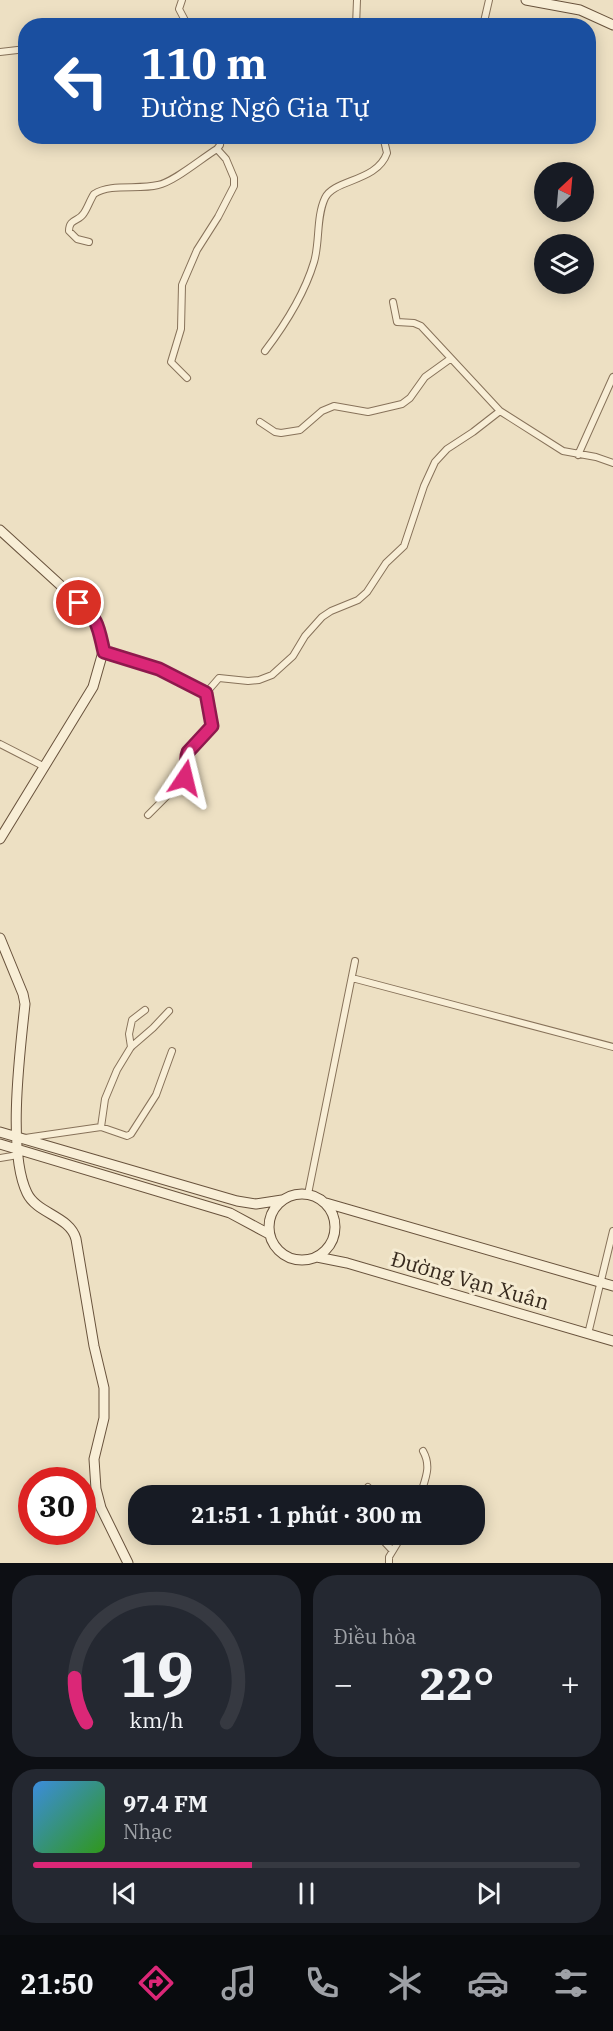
<!DOCTYPE html>
<html lang="vi">
<meta charset="utf-8">
<style>
:root{--surface:#171b24;--page:#242831;--text:#f1f3f6;--muted:#9ea1a6;--line:#363941;--accent:#db2777}
body{margin:0;font-family:"IBM Plex Serif",serif;background:var(--page);color:var(--text);height:100vh;display:flex;flex-direction:column;font-size:22px;white-space:nowrap}
*{box-sizing:border-box;margin:0}
p{font-size:20px;color:var(--muted)}
.icon{flex:none;width:33px;height:33px;fill:none;stroke:currentColor;stroke-width:2;stroke-linecap:round;stroke-linejoin:round}
.map{position:relative;height:1563px;overflow:hidden}
.side{display:flex;flex-direction:column;gap:12px;padding:12px;background:#0d0f14;flex:1}
.side>*{flex:none}
.guide{position:absolute;left:18px;top:18px;width:578px;height:126px;border-radius:24px;box-shadow:0 3px 15px #0003;background:#1a4fa0;color:#fff;overflow:hidden}
.needle{width:39px;rotate:26deg}
.fabs{position:absolute;left:534px;top:162px;display:grid;gap:12px}
.fabs a{display:grid;place-items:center;width:60px;height:60px;border-radius:50%;background:var(--surface);box-shadow:0 3px 15px #0003;font-size:30px}
.speed{position:absolute;left:18px;top:1467px;display:flex;gap:12px;font-size:30px;font-weight:700;text-align:center}
.speed>*{display:grid;place-content:center;width:78px;height:78px;border-radius:50%;background:var(--surface);box-shadow:0 3px 15px #0003;line-height:1}
.speed .limit{border:9px solid #d22;background:#fff;color:#111}
.pin{position:absolute;display:grid;place-items:center;width:51px;height:51px;color:#fff;margin:-26px;border:3px solid #fff;border-radius:50%;box-shadow:0 2px 6px #0007}
.me{position:absolute;width:66px;margin:-33px;rotate:10deg;stroke-linejoin:round;filter:drop-shadow(0 0 4px #0008)}
.turn{display:flex;align-items:center;gap:21px;height:126px;padding:0 24px;font-size:27px}
.turn .icon{width:78px;height:78px;stroke-width:2.5}
.turn b{display:block;font-size:42px;line-height:51px}
.big{font-size:45px;font-weight:700;line-height:1.1}
.side .tile{flex:1;display:flex;flex-direction:column;justify-content:center;gap:9px;min-width:0;padding:0 21px;border-radius:24px;background:var(--page)}
.side .dial{align-items:center;gap:0}
.dial svg{height:156px;overflow:visible;fill:none;stroke:var(--line);stroke-width:7;stroke-linecap:round;text-anchor:middle}
.dial text{fill:var(--text);stroke:none}
.song{display:flex;align-items:center;gap:18px}
.cover{width:72px;height:72px;border-radius:9px;background:linear-gradient(135deg,hsl(210 70% 55%),hsl(110 70% 35%))}
.played{height:6px;border-radius:3px;background:linear-gradient(90deg,var(--accent) 40%,var(--line) 40%)}
.keys{display:flex;justify-content:space-around;direction:ltr}
.heat{display:flex;justify-content:space-between;align-items:center;font-size:33px;direction:ltr}
.side .tiles{flex:1;display:grid;gap:12px;grid-template-columns:1fr 1fr}
.tile:last-child{grid-column:span 2}
.trip{position:absolute;left:128px;top:1485px;width:357px;height:60px;border-radius:24px;background:var(--surface);box-shadow:0 3px 15px #0003;font-weight:700;line-height:60px;text-align:center}
.tabs{display:flex;height:96px;justify-content:space-around;align-items:center;background:#090b0e;color:var(--muted)}
.tabs .icon{width:42px;height:42px}
.tabs .current{color:var(--accent)}
.tabs b{font-size:27px;color:var(--text)}
.map>svg:first-child{display:block}
.lines{fill:none;stroke-linecap:round;stroke-linejoin:round}
.street-casing{stroke:#87725a;stroke-width:8}
.secondary-casing{stroke:#69533d;stroke-width:11}
.street{stroke:#f8eed6;stroke-width:6}
.secondary{stroke:#f8eed6;stroke-width:9}
.route-casing{stroke:#8e194d;stroke-width:15}
.route{stroke:#db2777;stroke-width:10}
.labels{text-anchor:middle;stroke-width:6;stroke-linejoin:round;paint-order:stroke}
.street-label{font-size:21px;fill:#372a1e;stroke:#f5ebd2}
</style>
<div class="map">
<svg width="613" height="1563" viewBox="0 0 613 1563">
<rect width="100%" height="100%" fill="#ede0c3"/>
<g class="lines">
<!-- street casing -->
<g class="street-casing">
<path id="street" d="M 182,0 L 179,9 L 188,26
M 356,26 L 357,0
M 483,26 L 489,0
M 0,52 L 26,49
M 89,242 L 77,239 L 69,231 C 69,218 79,222 84,213 C 88,207 90,200 94,194 C 111,183 138,190 158,185 C 174,182 202,158 217,149 L 220,145 L 221,136
M 393,302 L 397,322 L 414,323 L 421,326 L 500,411
M 265,351 C 284,326 305,292 314,262 C 320,242 316,217 325,198 C 334,179 377,182 387,153 L 383,136
M 187,378 L 171,362 L 181,329 L 182,285 L 197,250 L 218,217 L 234,186 L 234,178 L 226,159 L 217,149
M 260,422 L 275,432 L 281,433 L 300,430 L 322,411 L 334,406 L 368,412 L 402,404 L 410,398 L 425,377 L 450,359
M 578,455 L 613,377
M 103,652 L 159,669 L 206,693 L 219,678 L 248,681 L 259,680 L 272,675 L 293,656 L 305,636 L 322,617 L 331,611 L 358,600 L 367,592 L 386,563 L 404,546 L 424,486 L 435,462 L 447,449 L 473,432 L 500,411 L 563,451 L 596,457 L 613,463
M 0,744 L 45,767
M 148,815 L 185,778 C 190,770 184,761 188,752 L 212,726 L 206,693
M 352,978 L 613,1047
M 131,1047 L 129,1034 L 132,1020 L 145,1010
M 101,1127 L 105,1099 L 117,1070 L 131,1047 L 153,1028 L 169,1011
M 25,1138 L 101,1127 L 127,1136 L 131,1134 L 156,1095 L 172,1051
M 0,1158 L 18,1155
M 308,1194 L 355,961
M 588,1334 L 613,1231
M 362,1496 L 368,1487
M 420,1496 C 425,1479 432,1467 423,1451
M 377,1534 L 392,1550
M 389,1563 L 389,1557 L 403,1534"/>
</g>
<!-- secondary casing -->
<g class="secondary-casing">
<path id="secondary" d="M 526,0 L 580,10 L 613,25
M 0,530 L 92,614 L 97,622 L 103,652 L 93,687 L 0,839
M 0,938 L 23,994 L 25,1004 C 20,1051 7,1152 27,1193 C 37,1214 70,1216 76,1239 L 94,1346 L 104,1388 L 104,1418 L 94,1459 L 96,1489 L 101,1508 L 128,1563
M 0,1132 L 237,1201 L 256,1204 L 282,1200
M 0,1144 L 230,1213 L 269,1234
M269 1227a33 33 0 1 1 66 0a33 33 0 1 1-66 0Z
M 326,1203 L 613,1286
M 317,1257 L 347,1263 L 613,1341"/>
</g>
<!-- street -->
<use href="#street" class="street"/>
<!-- secondary -->
<use href="#secondary" class="secondary"/>
</g>
<g class="lines">
<!-- route casing -->
<g class="route-casing">
<path id="route" d="M 79,603 C 99,620 98,627 104,652 L 159,669 L 206,693 L 212,726 L 188,752 C 184,761 190,770 185,778"/>
</g>
<!-- route -->
<use href="#route" class="route"/>
</g>
<g class="labels">
<!-- street labels -->
<g class="street-label">
<text transform="translate(470 1281) rotate(16)" y="7">Đường Vạn Xuân</text>
</g>
</g>
</svg>
<div class="fabs">
<a><svg class="needle" viewBox="-14 -14 28 28"><path d="M0-13l5 13h-10z" fill="#e53935"/><path d="M0 13l5-13h-10z" fill="#9ea1a6"/></svg></a>
<a><svg class="icon" aria-label="layers" viewBox="0 0 24 24"><path d="M12 4l9 5-9 5-9-5zM3 14l9 5 9-5"/></svg></a>
</div>
<div class="speed"><div class="limit">30</div></div>
<div class="pin" style="left:79px;top:603px;background:#d93025"><svg class="icon" aria-label="arrive" viewBox="0 0 24 24"><path d="M6 21V4h12l-3 4 3 4H6"/></svg></div>
<svg class="me" style="left:185px;top:778px" viewBox="-20 -20 40 40"><path d="M0-17L14 15 0 8-14 15z" fill="#db2777" stroke="#fff" stroke-width="4"/></svg>
<div class="trip">21:51 · 1 phút · 300 m</div>
<div class="guide">
<div class="turn"><svg class="icon" aria-label="left" viewBox="0 0 24 24"><path d="M17 20v-9H6M10 6l-5 5 5 5"/></svg><div><b>110 m</b>Đường Ngô Gia Tự</div></div>
</div>
</div>
<section class="side">
<div class="tiles">
<div class="tile dial"><svg viewBox="0 0 100 80">
<path d="M14 69A42 42 0 1 1 86 69"/>
<path d="M14 69A42 42 0 0 1 8 46" stroke="#db2777"/>
<text x="50" y="56" font-size="32" font-weight="700">19</text>
<text x="50" y="72" font-size="11">km/h</text>
</svg></div>
<div class="tile"><p>Điều hòa</p>
<div class="heat"><a>−</a><b class="big">22°</b><a>+</a></div>
</div>
<div class="tile">
<div class="song"><i class="cover"></i><div><b>97.4 FM</b><p>Nhạc</p></div></div>
<div class="played"></div>
<div class="keys"><svg class="icon" aria-label="previous" viewBox="0 0 24 24"><path d="M18 5L8 12l10 7zM5 5v14"/></svg><svg class="icon" aria-label="pause" viewBox="0 0 24 24"><path d="M8 5v14M16 5v14"/></svg><svg class="icon" aria-label="next" viewBox="0 0 24 24"><path d="M6 5l10 7-10 7zM19 5v14"/></svg></div>
</div>
</div>
</section>
<nav class="tabs">
<b>21:50</b>
<svg class="icon current" aria-label="directions" viewBox="0 0 24 24"><path d="M12 3l9 9-9 9-9-9zM9 14v-3h6M13 9l2 2-2 2"/></svg>
<svg class="icon" aria-label="music" viewBox="0 0 24 24"><path d="M9 18V5l10-2v13"/><circle cx="6" cy="18" r="3"/><circle cx="16" cy="16" r="3"/></svg>
<svg class="icon" aria-label="phone" viewBox="0 0 24 24"><path d="M5 4h4l2 5-3 2q2 4 5 5l2-3 5 2v4C11 20 4 13 5 4z"/></svg>
<svg class="icon" aria-label="climate" viewBox="0 0 24 24"><path d="M12 3v18M4 7l16 10M4 17L20 7"/></svg>
<svg class="icon" aria-label="car" viewBox="0 0 24 24"><path d="M5 17H2v-5l4-1 3-4h7l3 4 3 1v5h-3M9 17h6M6 11h13"/><circle cx="7" cy="17" r="2"/><circle cx="17" cy="17" r="2"/></svg>
<svg class="icon" aria-label="filters" viewBox="0 0 24 24"><path d="M4 7h16M4 17h16"/><circle cx="9" cy="7" r="2"/><circle cx="15" cy="17" r="2"/></svg>
</nav>
